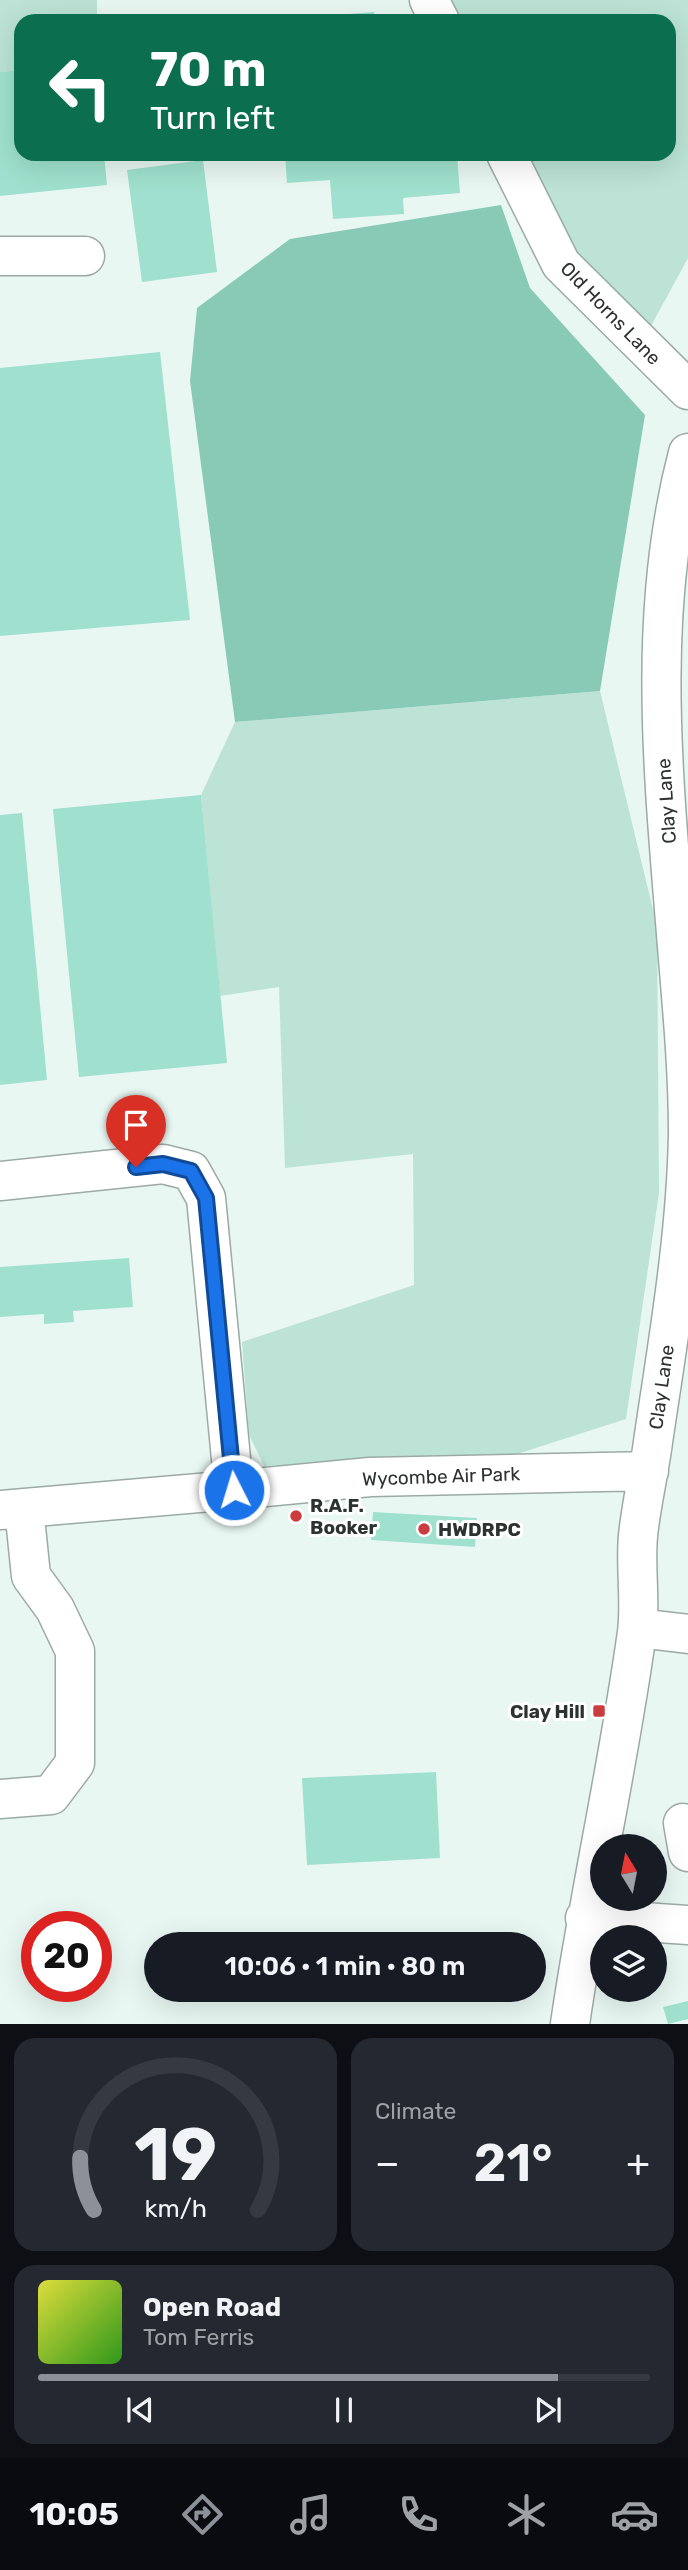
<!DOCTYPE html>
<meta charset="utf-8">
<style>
:root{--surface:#171b24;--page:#242831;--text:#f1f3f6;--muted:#9ea1a6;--line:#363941;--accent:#8c9099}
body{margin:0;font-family:Rubik,sans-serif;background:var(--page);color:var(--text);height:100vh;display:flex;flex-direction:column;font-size:26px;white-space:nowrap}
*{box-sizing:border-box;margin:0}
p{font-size:23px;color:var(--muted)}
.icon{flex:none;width:38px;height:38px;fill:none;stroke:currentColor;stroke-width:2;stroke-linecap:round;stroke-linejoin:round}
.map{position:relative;height:2024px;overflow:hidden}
.details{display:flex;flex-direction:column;gap:14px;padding:14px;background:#0d0f14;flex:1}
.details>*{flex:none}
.banner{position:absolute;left:14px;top:14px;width:662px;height:147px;border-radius:21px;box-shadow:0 7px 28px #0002;background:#0b6e4f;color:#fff;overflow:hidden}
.needle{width:46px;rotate:350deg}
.buttons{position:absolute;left:590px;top:1834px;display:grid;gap:14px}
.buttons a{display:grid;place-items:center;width:77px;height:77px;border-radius:50%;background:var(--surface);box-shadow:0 7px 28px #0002;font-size:35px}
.speed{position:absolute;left:21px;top:1911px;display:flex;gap:14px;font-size:35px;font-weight:700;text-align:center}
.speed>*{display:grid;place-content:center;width:91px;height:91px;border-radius:50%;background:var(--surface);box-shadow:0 7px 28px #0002;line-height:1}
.speed .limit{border:10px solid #d22;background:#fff;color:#111}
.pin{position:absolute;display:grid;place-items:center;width:60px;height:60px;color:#fff;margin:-72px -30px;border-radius:50% 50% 50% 0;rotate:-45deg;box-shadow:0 0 7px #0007}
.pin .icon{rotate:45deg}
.me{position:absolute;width:77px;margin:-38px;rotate:355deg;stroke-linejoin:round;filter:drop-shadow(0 0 5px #0008)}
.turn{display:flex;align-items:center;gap:24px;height:147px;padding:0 21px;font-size:32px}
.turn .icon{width:91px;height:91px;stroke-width:2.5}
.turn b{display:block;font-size:49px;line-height:60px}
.big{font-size:52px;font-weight:600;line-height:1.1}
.details .card{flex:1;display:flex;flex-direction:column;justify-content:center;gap:10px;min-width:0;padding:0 24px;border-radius:21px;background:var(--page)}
.details .dial{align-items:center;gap:0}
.dial svg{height:182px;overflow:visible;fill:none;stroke:var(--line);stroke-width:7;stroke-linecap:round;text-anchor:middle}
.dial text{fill:var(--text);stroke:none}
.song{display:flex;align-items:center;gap:21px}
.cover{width:84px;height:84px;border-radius:10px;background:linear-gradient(135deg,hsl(60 70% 55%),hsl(110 70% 35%))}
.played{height:7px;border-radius:4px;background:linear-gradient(90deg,var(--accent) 85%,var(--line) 85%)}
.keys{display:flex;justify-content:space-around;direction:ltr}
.heat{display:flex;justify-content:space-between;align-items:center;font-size:38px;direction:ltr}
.details .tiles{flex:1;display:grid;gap:14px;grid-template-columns:1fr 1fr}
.card:last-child{grid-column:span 2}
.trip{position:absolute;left:144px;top:1932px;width:402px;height:70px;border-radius:35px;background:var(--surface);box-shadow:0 7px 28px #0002;font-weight:600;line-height:70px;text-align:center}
.dock{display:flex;height:112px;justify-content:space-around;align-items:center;background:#090b0e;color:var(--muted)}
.dock .icon{width:49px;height:49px}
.dock .active{color:var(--accent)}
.dock b{font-size:32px;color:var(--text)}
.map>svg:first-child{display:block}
.green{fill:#bce3d6}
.forest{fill:#89cab7}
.building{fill:#9fe1ce}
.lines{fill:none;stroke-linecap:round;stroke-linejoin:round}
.minor-casing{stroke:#9baaa5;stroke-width:41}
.minor{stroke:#fff;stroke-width:38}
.route-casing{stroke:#114b97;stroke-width:18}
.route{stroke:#1a73e8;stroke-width:12}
.poi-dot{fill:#cb3c3f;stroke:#fff;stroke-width:2.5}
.labels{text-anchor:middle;stroke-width:6;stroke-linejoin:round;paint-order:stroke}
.street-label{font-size:19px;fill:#2c3230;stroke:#fff}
.poi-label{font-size:19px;font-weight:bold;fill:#2c3230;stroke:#fff;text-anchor:start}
</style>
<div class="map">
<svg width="688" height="2024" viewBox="0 0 688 2024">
<rect width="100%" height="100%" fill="#e8f7f2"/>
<!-- green -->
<path class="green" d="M 0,0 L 97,0 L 97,21 L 21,21 L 21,70 L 0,72 Z
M 446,0 L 688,0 L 688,258 L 651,326 L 591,310 L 518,154 L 668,154 L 668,21 L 456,21 Z
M 600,691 L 657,926 L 659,1193 L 626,1419 L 514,1455 L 264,1466 L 249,1435 L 242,1342 L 414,1285 L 413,1154 L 285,1168 L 279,987 L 220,996 L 201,795 L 235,722 Z"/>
<!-- forest -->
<path class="forest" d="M 501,205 L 530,288 L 645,415 L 600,691 L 235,722 L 190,381 L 197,308 L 290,239 Z"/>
<!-- building -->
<path class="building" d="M 374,12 L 375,21 L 287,21 L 287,19 Z
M 21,70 L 21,154 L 104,154 L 107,185 L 0,196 L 0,72 Z
M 285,154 L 457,154 L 460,193 L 403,198 L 404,214 L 333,219 L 330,180 L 287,183 Z
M 203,160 L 217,272 L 142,282 L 127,170 Z
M 160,352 L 190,620 L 0,636 L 0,368 Z
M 201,795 L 227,1063 L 79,1077 L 53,809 Z
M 22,813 L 47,1080 L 0,1085 L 0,815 Z
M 129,1258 L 133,1307 L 73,1311 L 74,1322 L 44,1324 L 44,1314 L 0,1317 L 0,1267 Z
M 373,1512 L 477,1518 L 475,1547 L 371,1540 Z
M 436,1772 L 440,1858 L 307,1865 L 302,1778 Z
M 688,2001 L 688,2019 L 668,2024 L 663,2007 Z"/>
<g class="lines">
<!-- minor casing -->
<g class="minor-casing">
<path id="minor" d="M 429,0 L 440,21
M 506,154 L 561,264 L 688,390
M 0,256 L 85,256
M 0,1181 L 163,1164 L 191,1171 L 206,1198 L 234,1490 L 0,1510
M 234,1490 L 370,1477 L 649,1471
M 638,1628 L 688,1634
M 0,1799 L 51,1795 L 75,1763 L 75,1651 L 55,1609 L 31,1576 L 24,1508
M 683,1823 L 688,1852
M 585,1918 L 688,1925
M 570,2024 C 589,1893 619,1763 637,1632 C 641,1601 635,1568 638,1536 C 641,1505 649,1473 653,1442 C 668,1340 686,1238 688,1134 C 688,1075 683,1018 678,959 C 665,790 644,620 688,453"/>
</g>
<!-- minor -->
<use href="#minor" class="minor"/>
</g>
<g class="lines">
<!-- route casing -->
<g class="route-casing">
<path id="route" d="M 136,1167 L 163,1164 L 191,1171 L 206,1198 L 234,1490"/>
</g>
<!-- route -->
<use href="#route" class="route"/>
</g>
<!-- markers -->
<g class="poi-dot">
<circle cx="296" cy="1516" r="7"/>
<circle cx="424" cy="1529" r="7"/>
<rect x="592" y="1704" width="14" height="14" rx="3.5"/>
</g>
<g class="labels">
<!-- street labels -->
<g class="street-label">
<text transform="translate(611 313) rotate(46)" y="7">Old Horns Lane</text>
<text transform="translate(666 801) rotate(-94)" y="7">Clay Lane</text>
<text transform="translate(661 1387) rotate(-82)" y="7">Clay Lane</text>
<text transform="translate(441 1476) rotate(-2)" y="7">Wycombe Air Park</text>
</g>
<!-- poi labels -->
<g class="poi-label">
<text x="310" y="1512">R.A.F.<tspan x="310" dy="22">Booker</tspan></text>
<text x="438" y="1536">HWDRPC</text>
<text x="585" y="1718" text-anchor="end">Clay Hill</text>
</g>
</g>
</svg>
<div class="buttons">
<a><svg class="needle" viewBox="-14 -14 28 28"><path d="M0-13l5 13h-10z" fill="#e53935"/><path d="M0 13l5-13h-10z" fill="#9ea1a6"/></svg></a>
<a><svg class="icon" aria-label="layers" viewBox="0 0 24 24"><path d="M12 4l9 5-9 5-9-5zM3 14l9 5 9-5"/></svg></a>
</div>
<div class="speed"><div class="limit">20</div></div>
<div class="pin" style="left:136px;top:1167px;background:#d93025"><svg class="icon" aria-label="arrive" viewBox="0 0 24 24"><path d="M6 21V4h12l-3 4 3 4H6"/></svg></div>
<svg class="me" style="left:234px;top:1490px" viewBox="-20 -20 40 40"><circle r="17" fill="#1a73e8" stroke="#fff" stroke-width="3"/><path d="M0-11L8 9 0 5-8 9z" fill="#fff"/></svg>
<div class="trip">10:06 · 1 min · 80 m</div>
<div class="banner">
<div class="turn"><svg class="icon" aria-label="left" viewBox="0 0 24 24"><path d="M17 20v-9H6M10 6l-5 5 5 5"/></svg><div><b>70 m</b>Turn left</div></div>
</div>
</div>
<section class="details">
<div class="tiles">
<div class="card dial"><svg viewBox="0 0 100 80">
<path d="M14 69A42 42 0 1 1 86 69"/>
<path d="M14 69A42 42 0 0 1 8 46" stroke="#8c9099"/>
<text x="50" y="56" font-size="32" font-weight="700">19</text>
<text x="50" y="72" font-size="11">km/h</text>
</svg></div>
<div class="card"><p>Climate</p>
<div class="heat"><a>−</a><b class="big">21°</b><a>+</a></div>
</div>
<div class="card">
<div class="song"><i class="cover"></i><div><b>Open Road</b><p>Tom Ferris</p></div></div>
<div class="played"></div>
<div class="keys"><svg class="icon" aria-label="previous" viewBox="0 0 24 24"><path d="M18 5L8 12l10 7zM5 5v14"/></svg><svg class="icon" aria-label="pause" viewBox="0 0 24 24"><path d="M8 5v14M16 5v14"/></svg><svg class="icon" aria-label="next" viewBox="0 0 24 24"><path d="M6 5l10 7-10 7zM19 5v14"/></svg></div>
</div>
</div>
</section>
<nav class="dock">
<b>10:05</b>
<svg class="icon active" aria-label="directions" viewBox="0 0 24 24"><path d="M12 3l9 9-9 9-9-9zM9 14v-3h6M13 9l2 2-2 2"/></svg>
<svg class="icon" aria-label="music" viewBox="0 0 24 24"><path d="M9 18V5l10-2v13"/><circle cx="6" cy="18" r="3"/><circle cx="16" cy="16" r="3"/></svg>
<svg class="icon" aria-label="phone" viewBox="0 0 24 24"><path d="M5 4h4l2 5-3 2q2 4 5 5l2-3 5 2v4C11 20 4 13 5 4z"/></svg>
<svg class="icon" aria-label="climate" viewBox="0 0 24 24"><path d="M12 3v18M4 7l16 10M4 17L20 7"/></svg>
<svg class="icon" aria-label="car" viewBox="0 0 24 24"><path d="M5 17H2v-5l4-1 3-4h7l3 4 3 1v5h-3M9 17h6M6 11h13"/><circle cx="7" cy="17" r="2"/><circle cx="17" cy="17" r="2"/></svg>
</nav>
